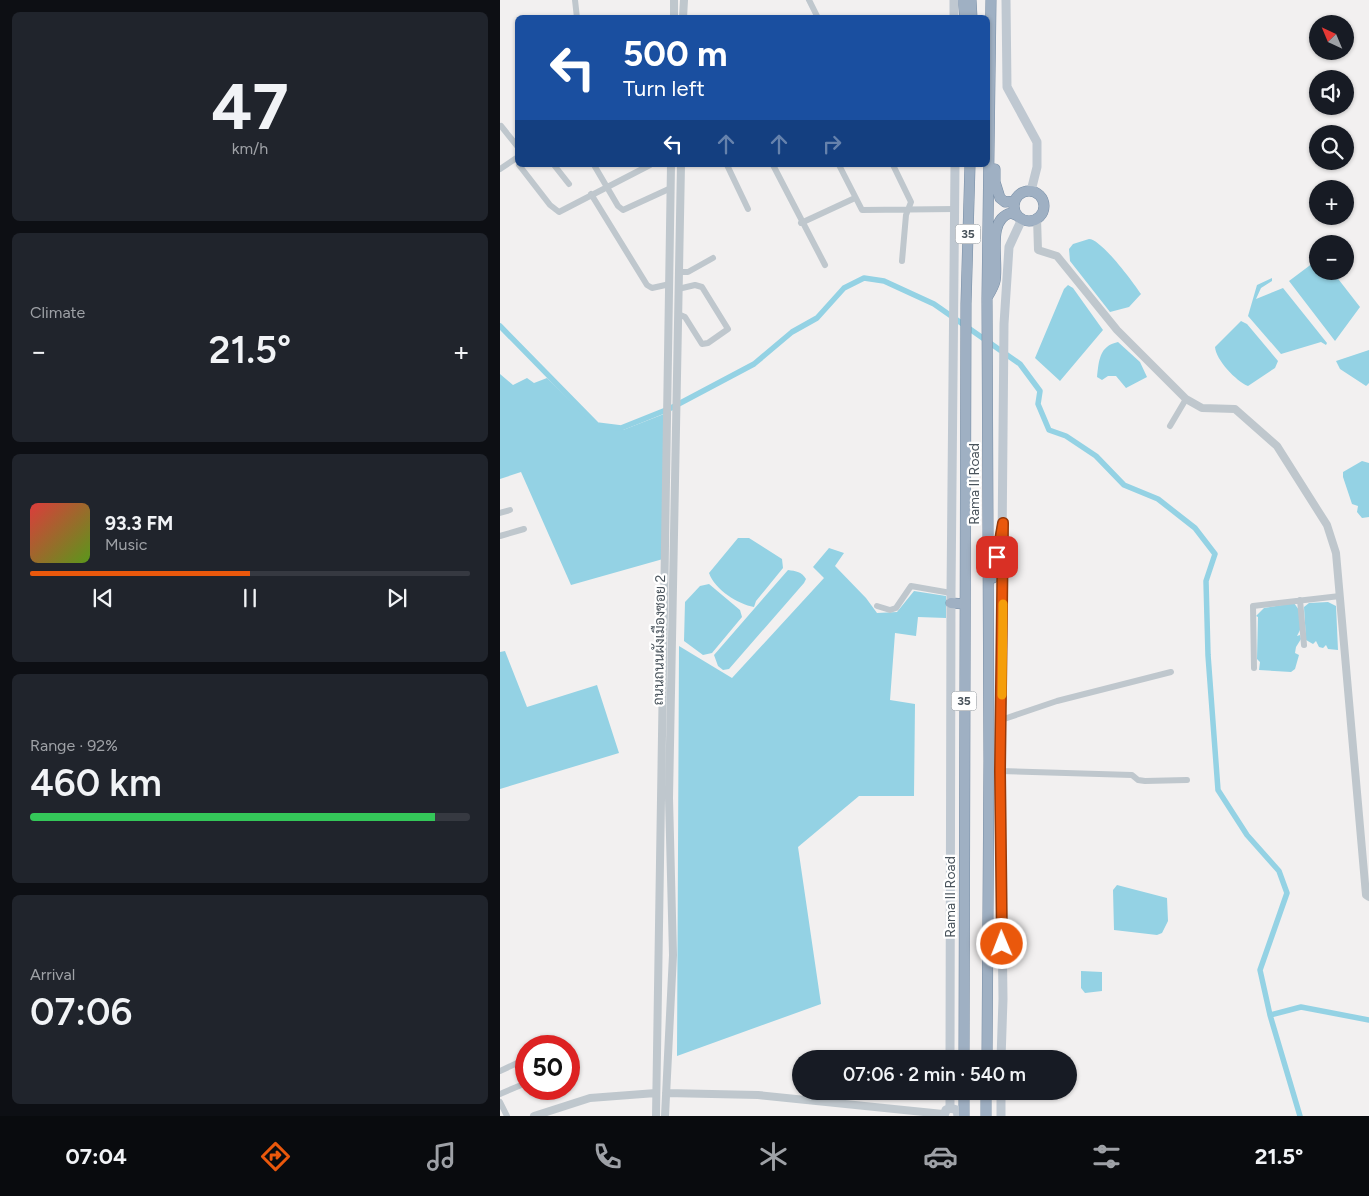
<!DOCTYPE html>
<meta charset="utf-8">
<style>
:root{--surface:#171b24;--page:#20242c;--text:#f1f3f6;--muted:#9ea1a6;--line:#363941;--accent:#ea580c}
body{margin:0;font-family:Figtree,Sarabun,sans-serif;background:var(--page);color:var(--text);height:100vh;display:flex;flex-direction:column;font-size:19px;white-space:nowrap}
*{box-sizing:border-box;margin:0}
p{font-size:16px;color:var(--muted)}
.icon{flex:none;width:28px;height:28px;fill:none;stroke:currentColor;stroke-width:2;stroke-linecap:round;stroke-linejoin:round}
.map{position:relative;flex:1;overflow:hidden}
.details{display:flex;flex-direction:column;gap:12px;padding:12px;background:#0d0f14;width:500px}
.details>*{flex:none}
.guide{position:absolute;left:15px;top:15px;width:475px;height:152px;border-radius:8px;box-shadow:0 1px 4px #0004;background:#1a4fa0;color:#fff;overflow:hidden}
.needle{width:32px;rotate:316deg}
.tools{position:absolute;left:809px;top:15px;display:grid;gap:10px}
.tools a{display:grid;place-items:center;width:45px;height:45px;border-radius:50%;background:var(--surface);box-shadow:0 1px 4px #0004;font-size:25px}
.speed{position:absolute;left:15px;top:1035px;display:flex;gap:10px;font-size:25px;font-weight:700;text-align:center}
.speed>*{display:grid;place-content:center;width:65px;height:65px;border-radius:50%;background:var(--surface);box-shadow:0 1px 4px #0004;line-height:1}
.speed .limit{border:8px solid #d22;background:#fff;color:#111}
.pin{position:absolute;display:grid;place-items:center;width:42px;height:42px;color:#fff;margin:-21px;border-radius:10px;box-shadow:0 2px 8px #0006}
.me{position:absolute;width:55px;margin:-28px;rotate:359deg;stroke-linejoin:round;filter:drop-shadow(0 0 4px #0008)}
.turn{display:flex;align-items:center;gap:18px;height:105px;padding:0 25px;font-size:22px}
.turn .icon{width:65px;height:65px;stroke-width:2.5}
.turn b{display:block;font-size:35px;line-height:42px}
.lanes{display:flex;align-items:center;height:48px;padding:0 25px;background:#0003;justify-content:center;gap:25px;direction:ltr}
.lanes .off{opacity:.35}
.big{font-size:38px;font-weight:600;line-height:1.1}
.details .card{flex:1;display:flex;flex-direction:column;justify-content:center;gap:8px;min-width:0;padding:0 18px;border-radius:8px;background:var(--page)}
.details .dial{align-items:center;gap:0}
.dial b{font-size:65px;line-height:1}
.song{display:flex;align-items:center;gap:15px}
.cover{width:60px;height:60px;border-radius:8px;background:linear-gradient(135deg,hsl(0 70% 55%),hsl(90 70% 35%))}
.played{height:5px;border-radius:2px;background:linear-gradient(90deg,var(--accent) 50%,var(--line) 50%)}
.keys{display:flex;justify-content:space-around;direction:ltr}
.heat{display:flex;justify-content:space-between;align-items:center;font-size:28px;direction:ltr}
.charge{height:8px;border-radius:4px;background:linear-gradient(90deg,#34c759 92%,var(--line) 0)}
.trip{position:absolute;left:292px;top:1050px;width:285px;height:50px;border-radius:25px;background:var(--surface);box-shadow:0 1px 4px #0004;font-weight:600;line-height:50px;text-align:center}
.tab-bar{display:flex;height:80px;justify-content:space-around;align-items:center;background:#090b0e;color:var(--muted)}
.tab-bar .icon{width:35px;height:35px}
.tab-bar .active{color:var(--accent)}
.tab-bar b{font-size:22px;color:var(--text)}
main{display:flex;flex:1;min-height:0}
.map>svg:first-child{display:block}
.water{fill:#94d2e4}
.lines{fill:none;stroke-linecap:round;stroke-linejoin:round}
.canal{stroke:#94d2e4;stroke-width:5.5}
.trunk-casing{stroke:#778da5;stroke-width:11}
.minor{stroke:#bfc7cd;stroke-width:6}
.tertiary{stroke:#bfc7cd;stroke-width:8}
.secondary{stroke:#bfc8d1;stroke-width:9}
.trunk{stroke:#9fb0c3;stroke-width:10}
.route-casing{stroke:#983908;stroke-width:12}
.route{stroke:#ea580c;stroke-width:9}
.slow{stroke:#f59e0b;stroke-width:9}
.labels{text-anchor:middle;stroke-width:4.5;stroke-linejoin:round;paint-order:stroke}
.shield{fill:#fff;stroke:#80878c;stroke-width:1}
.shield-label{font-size:12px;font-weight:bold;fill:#49535b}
.street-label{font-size:14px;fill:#49535b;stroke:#fff}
</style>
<main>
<section class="details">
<div class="card dial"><b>47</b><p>km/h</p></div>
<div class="card"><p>Climate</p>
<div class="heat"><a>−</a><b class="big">21.5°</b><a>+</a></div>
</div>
<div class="card">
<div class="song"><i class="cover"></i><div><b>93.3 FM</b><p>Music</p></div></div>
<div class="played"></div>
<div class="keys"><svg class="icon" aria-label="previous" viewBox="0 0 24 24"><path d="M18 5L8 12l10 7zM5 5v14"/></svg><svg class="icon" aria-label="pause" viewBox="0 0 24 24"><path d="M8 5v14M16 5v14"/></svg><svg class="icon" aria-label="next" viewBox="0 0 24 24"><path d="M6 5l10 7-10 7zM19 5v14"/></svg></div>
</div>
<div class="card"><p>Range · 92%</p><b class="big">460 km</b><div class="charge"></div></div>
<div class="card"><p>Arrival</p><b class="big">07:06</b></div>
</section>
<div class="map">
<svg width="869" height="1116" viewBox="0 0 869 1116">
<rect width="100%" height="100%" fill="#f2f0f0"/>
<!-- water -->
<path class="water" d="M 589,239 C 601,239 633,282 641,294 L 629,307 L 610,312 L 570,261 L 569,249 L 573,244 Z
M 817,260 L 818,271 L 832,271 L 860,307 L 835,341 L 789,281 Z
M 772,278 L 772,281 L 761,288 L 756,299 L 783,288 L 827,343 L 826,345 L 821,342 L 781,354 L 748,316 L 757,285 Z
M 568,285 L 573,288 L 603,330 L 560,381 L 535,358 L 564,289 Z
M 741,321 L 747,324 L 778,361 L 775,368 L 748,386 C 736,381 716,360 715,347 Z
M 618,342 L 640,362 L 647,377 L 626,388 L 616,376 L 608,376 L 602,380 L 597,377 C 599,361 599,346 618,342 Z
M 869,350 L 869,383 L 866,386 L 840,369 L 836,361 Z
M 0,374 L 13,385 L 27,378 L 34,383 L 47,378 L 96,426 L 123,430 L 164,414 L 163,559 L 71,585 L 21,472 L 0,479 Z
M 862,461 L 869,463 L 869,517 L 862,518 L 857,512 L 858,506 L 852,504 L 843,477 L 843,472 Z
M 238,538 L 249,538 L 282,559 L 283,568 L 256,601 L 254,607 C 238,604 215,590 209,573 Z
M 329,548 L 344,553 L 335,566 L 366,598 L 377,613 L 397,612 L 414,591 L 446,596 L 446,618 L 418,617 L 416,636 L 395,633 L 390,700 L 415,704 L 414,796 L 359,796 L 298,847 L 321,1004 L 177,1056 L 179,646 L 232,678 L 324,578 L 313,567 Z
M 288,570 C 296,571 302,572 306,579 L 304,583 L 229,669 L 223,670 L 218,666 L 214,655 Z
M 209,584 L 240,610 L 242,617 L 212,653 L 203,655 L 184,641 L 185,602 L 200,586 Z
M 828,602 L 836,606 L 838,650 L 828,649 L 826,645 L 823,648 L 819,647 L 816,641 L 813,644 L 806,640 L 804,607 L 809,603 Z
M 794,603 L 799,610 L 801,628 L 797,636 L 800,635 L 801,639 L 796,647 L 795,653 L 799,655 L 795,669 L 791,672 L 759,670 L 760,662 L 757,659 L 758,617 L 756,616 L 764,608 Z
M 5,651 L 27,707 L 97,685 L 119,753 L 0,789 L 0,652 Z
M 617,885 L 667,898 L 668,921 L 662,933 L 657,935 L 614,930 L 613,890 Z
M 581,971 L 602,972 L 602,991 L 585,993 L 581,988 Z"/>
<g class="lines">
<!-- canal -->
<path class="canal" d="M 0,326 L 97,425 L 121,428 L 171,408 L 254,364 L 292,332 L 317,318 L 344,288 L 364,278 L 384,281 L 434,304 L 520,364 L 540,391 L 538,404 L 549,430 L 566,436 L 596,456 L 624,485 L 658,499 L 695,528 L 715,554 L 706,581 L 708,655 L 718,790 L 747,835 L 779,871 L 787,893 L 760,970 L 770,1015
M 800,1116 L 770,1015 L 801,1007 L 869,1020"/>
<!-- trunk casing -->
<g class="trunk-casing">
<path id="trunk" d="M 463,0 L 465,18
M 471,0 L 472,18
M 495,169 L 495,182 L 500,198 L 505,202 L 515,201
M514 206a15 15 0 1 1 30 0a15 15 0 1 1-30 0Z
M 488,296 C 491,291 494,286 495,281 C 499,261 486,219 511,213 L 518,216
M 493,578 L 503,523
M 451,603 L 465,604
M 464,1059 L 466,304 L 470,165
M 487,1059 L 489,761 L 487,299 L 491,0
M 464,1116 L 464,1091
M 486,1116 L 486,1091"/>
</g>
<!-- minor -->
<path class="minor" d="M 75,0 L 77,18
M 309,0 L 318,18
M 1,126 L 18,147
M 19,165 L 50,205 L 59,212 L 150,165
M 54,165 L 69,184
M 94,165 L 118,206 L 123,210 L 171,188
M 227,165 L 248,209
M 273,165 L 325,265
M 339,165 L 362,210 L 455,209
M 393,165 L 411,202 L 406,215 L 402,261
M 0,169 L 18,157
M 91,194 L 147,285 L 152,288 L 170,284
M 301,223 L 355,198
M 178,272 L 188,272 L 213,258
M 178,314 L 185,317 L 202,344 L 208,343 L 228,329 L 202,287 L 195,285 L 178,289
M 670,426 L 686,399
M 0,513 L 10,510
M 0,536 L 24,529
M 800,600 L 804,645
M 377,606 L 390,610 L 396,608 L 411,586 L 451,593
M 754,668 L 753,606 L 840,596
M 501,720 L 557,701 L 671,672
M 500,771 L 632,775 L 638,780 L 645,781 L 687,780
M 0,1071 L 26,1059
M 0,1094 L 26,1083
M 0,1102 L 7,1116"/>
<!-- tertiary -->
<path class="tertiary" d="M 174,18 L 174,0
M 183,18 L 184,0
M 537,218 L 538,250 L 557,256 L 617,330 L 686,399 L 702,408 L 735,409 L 777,446 L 827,525 L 836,553 L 866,895 L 869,897
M 166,1093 L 258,1095 L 443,1114
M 34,1116 L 90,1098 L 156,1093
M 156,1116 L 171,165
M 165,1116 L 173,955 L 169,798 L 181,165"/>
<!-- secondary -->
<path class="secondary" d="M 454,0 L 454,18
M 506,0 L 507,87 L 537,142 L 537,167 L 531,191
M 450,1059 L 451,593 L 455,165
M 501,1059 L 503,999 L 500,771 L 504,324 L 509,247 L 522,219
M 450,1091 L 450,1108
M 444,1116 L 446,1110 L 450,1108 L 457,1110 L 458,1116
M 501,1116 L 501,1091"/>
<!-- trunk -->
<use href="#trunk" class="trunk"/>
</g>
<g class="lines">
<!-- route casing -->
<g class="route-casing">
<path id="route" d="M 497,557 L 503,523 L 500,771 L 502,944"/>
</g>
<!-- route -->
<use href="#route" class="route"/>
<!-- slow -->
<path class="slow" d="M 502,695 L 503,604"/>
</g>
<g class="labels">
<!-- shield labels -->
<g class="shield">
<rect x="455.5" y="224.5" width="25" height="19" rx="4"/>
<rect x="451.5" y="691.5" width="25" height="19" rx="4"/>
</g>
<g class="shield-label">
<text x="468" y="238">35</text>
<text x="464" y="705">35</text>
</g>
<!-- street labels -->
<g class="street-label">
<text transform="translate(474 484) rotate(-90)" y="5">Rama II Road</text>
<text transform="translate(159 640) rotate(-89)" y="5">ถนนถนนผังเมืองซอย 2</text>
<text transform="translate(450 897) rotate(-90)" y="5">Rama II Road</text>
</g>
</g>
</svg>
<div class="tools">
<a><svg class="needle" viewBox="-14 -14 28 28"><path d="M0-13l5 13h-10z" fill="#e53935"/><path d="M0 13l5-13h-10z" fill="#9ea1a6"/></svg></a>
<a><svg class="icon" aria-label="sound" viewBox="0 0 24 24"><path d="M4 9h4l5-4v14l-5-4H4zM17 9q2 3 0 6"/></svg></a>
<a><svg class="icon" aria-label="search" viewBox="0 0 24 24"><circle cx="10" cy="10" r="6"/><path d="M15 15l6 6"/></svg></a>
<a>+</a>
<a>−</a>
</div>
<div class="speed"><div class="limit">50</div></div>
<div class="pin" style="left:497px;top:557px;background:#d93025"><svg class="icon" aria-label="arrive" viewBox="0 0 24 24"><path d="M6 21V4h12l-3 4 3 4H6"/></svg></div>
<svg class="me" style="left:502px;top:944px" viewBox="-20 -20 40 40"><circle r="17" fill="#ea580c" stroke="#fff" stroke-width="3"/><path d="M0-11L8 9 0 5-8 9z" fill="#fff"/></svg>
<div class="trip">07:06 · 2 min · 540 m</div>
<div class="guide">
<div class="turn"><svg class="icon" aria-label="left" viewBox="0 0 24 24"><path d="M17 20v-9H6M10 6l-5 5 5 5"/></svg><div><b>500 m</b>Turn left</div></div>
<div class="lanes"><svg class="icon" aria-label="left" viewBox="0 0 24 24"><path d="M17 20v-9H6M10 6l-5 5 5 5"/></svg><svg class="icon off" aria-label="ahead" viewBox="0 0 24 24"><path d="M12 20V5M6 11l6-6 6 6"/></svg><svg class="icon off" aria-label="ahead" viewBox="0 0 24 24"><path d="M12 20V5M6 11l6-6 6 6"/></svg><svg class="icon off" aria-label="right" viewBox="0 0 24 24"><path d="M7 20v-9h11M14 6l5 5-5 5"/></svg></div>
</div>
</div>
</main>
<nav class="tab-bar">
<b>07:04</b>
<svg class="icon active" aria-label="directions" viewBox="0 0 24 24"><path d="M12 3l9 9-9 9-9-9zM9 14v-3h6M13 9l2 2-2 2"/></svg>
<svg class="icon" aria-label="music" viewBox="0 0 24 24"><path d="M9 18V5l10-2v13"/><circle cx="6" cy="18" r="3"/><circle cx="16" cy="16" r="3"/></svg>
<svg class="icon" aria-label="phone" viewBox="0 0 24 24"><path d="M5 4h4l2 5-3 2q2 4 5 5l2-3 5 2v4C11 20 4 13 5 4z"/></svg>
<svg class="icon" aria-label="climate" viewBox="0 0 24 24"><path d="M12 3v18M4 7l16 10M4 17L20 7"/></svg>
<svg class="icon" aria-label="car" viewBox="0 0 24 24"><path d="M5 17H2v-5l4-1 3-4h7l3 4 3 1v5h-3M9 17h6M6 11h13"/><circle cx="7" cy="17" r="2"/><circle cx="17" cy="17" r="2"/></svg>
<svg class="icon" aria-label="filters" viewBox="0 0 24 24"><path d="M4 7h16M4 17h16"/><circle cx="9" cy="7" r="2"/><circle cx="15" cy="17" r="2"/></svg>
<b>21.5°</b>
</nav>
